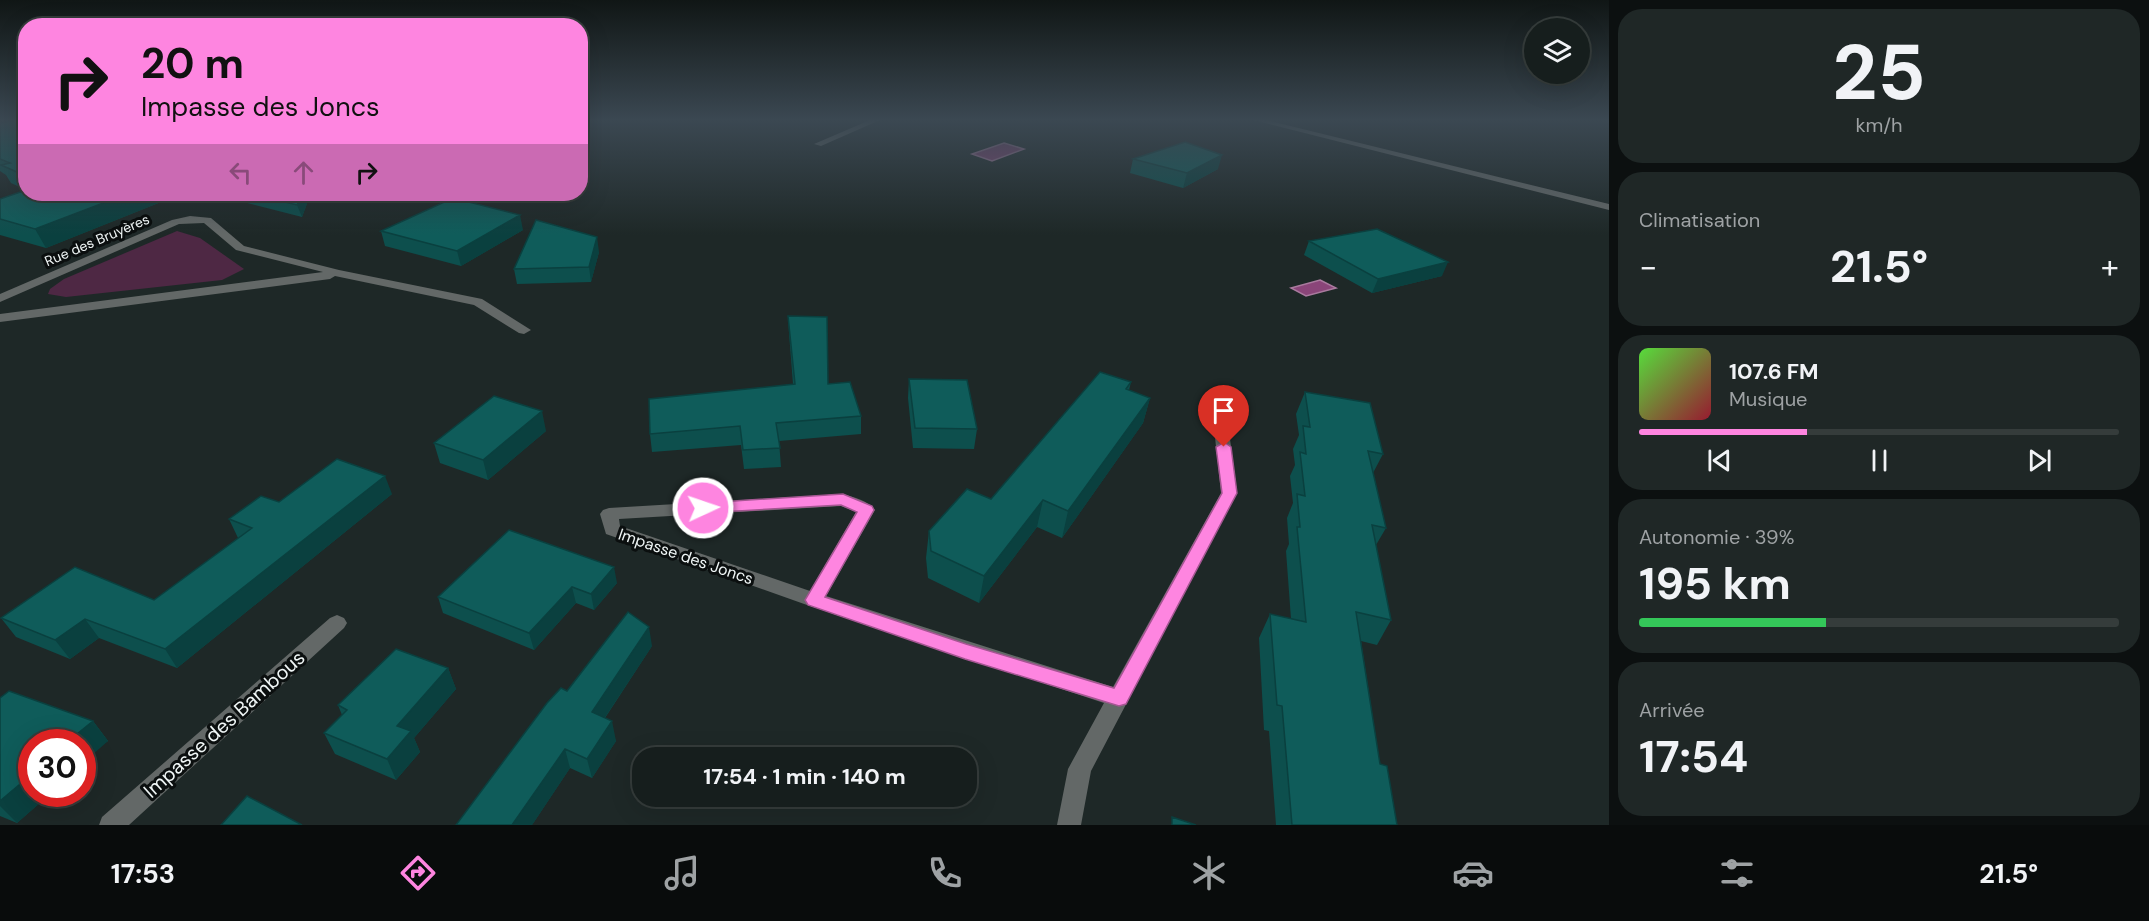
<!DOCTYPE html>
<html lang="fr">
<meta charset="utf-8">
<style>
:root{--surface:#161e1d;--page:#1f2726;--text:#f1f3f6;--muted:#9ea2a4;--line:#353c3b;--accent:#fe85e0}
body{margin:0;font-family:"DM Sans",sans-serif;background:var(--page);color:var(--text);height:100vh;display:flex;flex-direction:column;font-size:22px;white-space:nowrap}
*{box-sizing:border-box;margin:0}
p{font-size:20px;color:var(--muted)}
.icon{flex:none;width:33px;height:33px;fill:none;stroke:currentColor;stroke-width:2;stroke-linecap:round;stroke-linejoin:round}
.map{position:relative;flex:1;overflow:hidden}
.details{display:flex;flex-direction:column;gap:9px;padding:9px;background:#0c1010;width:540px}
.details>*{flex:none}
.banner{position:absolute;left:18px;top:18px;width:570px;height:183px;border-radius:24px;box-shadow:0 6px 24px #0002,0 0 0 2px var(--line);background:#fe85e0;color:#111;overflow:hidden}
.tools{position:absolute;left:1524px;top:18px;display:grid;gap:12px}
.tools a{display:grid;place-items:center;width:66px;height:66px;border-radius:50%;background:var(--surface);box-shadow:0 6px 24px #0002,0 0 0 2px var(--line);font-size:30px}
.speed{position:absolute;left:18px;top:729px;display:flex;gap:12px;font-size:30px;font-weight:700;text-align:center}
.speed>*{display:grid;place-content:center;width:78px;height:78px;border-radius:50%;background:var(--surface);box-shadow:0 6px 24px #0002,0 0 0 2px var(--line);line-height:1}
.speed .limit{border:9px solid #d22;background:#fff;color:#111}
.pin{position:absolute;display:grid;place-items:center;width:51px;height:51px;color:#fff;margin:-62px -26px;border-radius:50% 50% 50% 0;rotate:-45deg;box-shadow:0 0 6px #0007}
.pin .icon{rotate:45deg}
.me{position:absolute;width:66px;margin:-33px;rotate:87deg;stroke-linejoin:round;filter:drop-shadow(0 0 4px #0008)}
.turn{display:flex;align-items:center;gap:21px;height:126px;padding:0 24px;font-size:27px}
.turn .icon{width:78px;height:78px;stroke-width:2.5}
.turn b{display:block;font-size:42px;line-height:51px}
.lanes{display:flex;align-items:center;height:57px;padding:0 24px;background:#0003;justify-content:center;gap:30px;direction:ltr}
.lanes .off{opacity:.35}
.big{font-size:45px;font-weight:700;line-height:1.1}
.details .tile{flex:1;display:flex;flex-direction:column;justify-content:center;gap:9px;min-width:0;padding:0 21px;border-radius:24px;background:var(--page)}
.details .dial{align-items:center;gap:0}
.dial b{font-size:78px;line-height:1}
.song{display:flex;align-items:center;gap:18px}
.cover{width:72px;height:72px;border-radius:9px;background:linear-gradient(135deg,hsl(110 70% 55%),hsl(350 70% 35%))}
.played{height:6px;border-radius:3px;background:linear-gradient(90deg,var(--accent) 35%,var(--line) 35%)}
.keys{display:flex;justify-content:space-around;direction:ltr}
.heat{display:flex;justify-content:space-between;align-items:center;font-size:33px;direction:ltr}
.charge{height:9px;border-radius:4px;background:linear-gradient(90deg,#34c759 39%,var(--line) 0)}
.trip{position:absolute;left:632px;top:747px;width:345px;height:60px;border-radius:24px;background:var(--surface);box-shadow:0 6px 24px #0002,0 0 0 2px var(--line);font-weight:700;line-height:60px;text-align:center}
.menu{display:flex;height:96px;justify-content:space-around;align-items:center;background:#090c0c;color:var(--muted)}
.menu .icon{width:42px;height:42px}
.menu .selected{color:var(--accent)}
.menu b{font-size:27px;color:var(--text)}
main{display:flex;flex:1;min-height:0}
.map>svg:first-child{display:block}
.green{fill:#4e2844}
.water{fill:#8a4579;stroke:#a97a9e;stroke-width:1.5}
.lines{fill:none;stroke-linecap:round;stroke-linejoin:round}
.minor{fill:#636867;fill-rule:evenodd}
.wall{fill:#0d4f4d}
.shaded-wall{fill:#0a403f}
.building{fill:#0f5c5a;stroke:#0a403f;stroke-width:1.5}
.route{fill:#fe85e0;stroke:#a55692;stroke-width:1.5}
.labels{text-anchor:middle;stroke-width:6;stroke-linejoin:round;paint-order:stroke}
.far-street-label{font-size:14px;fill:#f0f6f6;stroke:#0b0f0f}
.street-label{font-size:16px;fill:#f0f6f6;stroke:#0b0f0f}
.near-street-label{font-size:20px;fill:#f0f6f6;stroke:#0b0f0f}
</style>
<main>
<div class="map">
<svg width="1609" height="825" viewBox="0 0 1609 825">
<rect width="100%" height="100%" fill="#1e2827"/>
<!-- green -->
<path class="green" d="M 177,231 L 200,238 L 244,269 L 222,280 L 66,297 L 48,294 L 50,289 L 64,279 Z"/>
<!-- water -->
<path class="water" d="M 1004,143 L 1024,149 L 992,161 L 972,154 Z
M 1320,280 L 1336,288 L 1306,296 L 1291,288 Z"/>
<g class="lines">
<!-- minor -->
<path class="minor" d="M 870,120 L 880,120 L 821,146 L 814,144 Z
M 1253,120 L 1266,120 L 1609,204 L 1609,210 Z
M 190,216 L 211,218 L 244,246 L 339,270 L 482,299 L 531,330 L 524,334 L 519,333 L 474,305 L 335,276 L 330,279 L 0,322 L 0,314 L 323,272 L 236,250 L 204,223 L 179,224 L 0,302 L 0,294 L 172,220 Z
M 1218,396 L 1225,400 L 1237,493 L 1091,771 L 1081,825 L 1057,825 L 1068,769 L 1104,703 L 807,605 L 606,534 L 600,514 L 603,510 L 609,508 L 843,494 C 853,497 869,501 875,510 L 826,596 L 1113,687 L 1221,493 L 1211,400 ZM 841,506 L 856,512 L 810,591 L 620,526 L 619,519 Z
M 337,615 L 344,618 L 347,623 L 344,628 L 129,825 L 99,825 L 102,817 L 330,618 Z"/>
</g>
<!-- wall -->
<path class="wall" d="M 26,120 L 26,190 L 11,183 L 6,175 L 0,171 L 0,123 Z
M 1133,159 L 1218,169 L 1183,188 L 1130,173 Z
M 26,194 L 170,194 L 166,200 L 46,248 L 0,235 L 0,199 Z
M 212,194 L 305,194 L 308,201 L 302,217 Z
M 523,230 L 461,266 L 385,246 L 381,231 Z
M 1309,241 L 1442,276 L 1372,293 L 1304,255 Z
M 599,252 L 591,282 L 517,284 L 514,269 Z
M 788,316 L 828,384 L 861,416 L 861,434 L 779,441 L 781,467 L 744,469 L 741,445 L 652,452 L 650,434 L 793,384 L 789,333 Z
M 909,379 L 977,429 L 974,449 L 913,448 L 908,398 Z
M 1131,382 L 1129,390 L 1150,398 L 1143,423 L 1062,538 L 1037,527 L 979,603 L 928,578 L 926,558 L 929,531 L 991,499 Z
M 1305,392 L 1383,454 L 1373,473 L 1386,528 L 1376,545 L 1391,620 L 1377,645 L 1361,641 L 1380,764 L 1397,825 L 1276,825 L 1269,731 L 1264,730 L 1259,638 L 1270,614 L 1291,619 L 1286,551 L 1289,544 L 1287,518 L 1293,503 L 1290,476 L 1295,465 L 1293,449 L 1299,435 L 1296,414 Z
M 546,431 L 488,480 L 440,463 L 434,443 Z
M 392,494 L 177,668 L 99,638 L 70,659 L 16,637 L 1,618 L 154,600 L 238,538 L 229,519 L 279,502 Z
M 617,583 L 594,610 L 576,603 L 534,650 L 443,613 L 438,597 Z
M 652,646 L 605,718 L 616,741 L 592,778 L 570,768 L 532,825 L 567,691 Z
M 448,668 L 456,689 L 414,738 L 420,752 L 396,780 L 335,754 L 324,733 L 342,715 L 338,705 Z
M 0,698 L 93,721 L 108,741 L 32,794 L 50,794 L 17,823 L 0,816 Z"/>
<!-- shaded-wall -->
<path class="shaded-wall" d="M 1222,155 L 1218,169 L 1183,188 L 1187,173 Z
M 127,194 L 170,194 L 166,200 L 46,248 L 35,229 Z
M 302,194 L 305,194 L 308,201 L 302,217 L 297,205 Z
M 520,215 L 523,230 L 461,266 L 457,251 Z
M 597,237 L 599,252 L 591,282 L 589,267 Z
M 1448,262 L 1442,276 L 1372,293 L 1378,279 Z
M 1150,398 L 1143,423 L 1062,538 L 1068,511 Z
M 542,411 L 546,431 L 488,480 L 483,460 Z
M 385,476 L 392,494 L 177,668 L 165,649 Z
M 1043,500 L 1037,527 L 979,603 L 984,576 Z
M 614,567 L 617,583 L 594,610 L 591,594 Z
M 572,587 L 576,603 L 534,650 L 529,633 Z
M 85,619 L 99,638 L 70,659 L 55,640 Z
M 649,627 L 652,646 L 596,731 L 592,712 Z
M 448,668 L 456,689 L 414,738 L 420,752 L 396,780 L 387,759 L 397,726 Z
M 93,721 L 108,741 L 82,764 L 82,742 L 67,742 Z
M 612,721 L 616,741 L 592,778 L 587,759 Z
M 565,749 L 570,768 L 532,825 L 512,825 Z
M 32,774 L 32,794 L 50,794 L 17,823 L 0,806 L 0,801 Z"/>
<!-- building -->
<path class="building" d="M 15,120 L 26,120 L 26,176 L 1,165 L 10,163 L 0,159 L 0,123 Z
M 1185,142 L 1222,155 L 1187,173 L 1133,159 Z
M 26,190 L 26,194 L 127,194 L 35,229 L 0,219 L 0,199 Z
M 251,194 L 302,194 L 297,205 Z
M 453,198 L 520,215 L 457,251 L 381,231 Z
M 536,220 L 597,237 L 589,267 L 514,269 Z
M 1377,229 L 1448,262 L 1378,279 L 1309,241 Z
M 788,316 L 827,317 L 828,384 L 850,382 L 861,416 L 776,423 L 780,448 L 743,450 L 740,426 L 650,434 L 649,399 L 795,384 Z
M 1100,372 L 1131,382 L 1126,389 L 1150,398 L 1068,511 L 1043,500 L 984,576 L 931,551 L 929,531 L 967,489 L 991,499 Z
M 909,379 L 967,380 L 977,429 L 915,428 Z
M 1305,392 L 1370,403 L 1383,454 L 1368,451 L 1386,528 L 1372,525 L 1391,620 L 1356,612 L 1380,764 L 1387,766 L 1397,825 L 1292,825 L 1282,706 L 1277,705 L 1270,614 L 1306,622 L 1297,527 L 1300,527 L 1297,494 L 1305,496 L 1300,452 L 1306,454 L 1303,426 L 1310,427 Z
M 494,396 L 542,411 L 483,460 L 434,443 Z
M 337,459 L 385,476 L 165,649 L 85,619 L 55,640 L 1,618 L 75,567 L 154,600 L 252,528 L 229,519 L 261,496 L 279,502 Z
M 509,530 L 614,567 L 591,594 L 572,587 L 529,633 L 438,597 Z
M 628,612 L 649,627 L 592,712 L 612,721 L 587,759 L 565,749 L 512,825 L 456,825 L 547,703 L 561,688 L 567,691 Z
M 396,649 L 448,668 L 397,726 L 411,731 L 387,759 L 324,733 L 347,710 L 338,705 Z
M 9,691 L 93,721 L 67,742 L 32,742 L 32,774 L 0,801 L 0,698 Z
M 247,796 L 302,825 L 221,825 Z
M 1172,817 L 1196,825 L 1172,825 Z"/>
<!-- sky -->
<linearGradient id="sky" x2="0" y2="1"><stop stop-color="#101615"/><stop offset="0.51" stop-color="#3b4852"/><stop offset="1" stop-color="#3b4852" stop-opacity="0"/></linearGradient>
<rect width="1609" height="235" fill="url(#sky)"/>
<!-- route -->
<path class="route" d="M 1224,442 L 1231,447 L 1237,493 L 1126,704 L 1119,706 L 965,659 L 808,605 L 805,600 L 857,512 L 841,505 L 703,513 L 695,508 L 703,503 L 843,494 L 872,506 L 874,510 L 825,597 L 966,644 L 1114,688 L 1222,493 L 1216,447 Z"/>
<g class="labels">
<!-- far-street labels -->
<g class="far-street-label">
<text transform="translate(97 240) rotate(-23)" y="5">Rue des Bruyères</text>
</g>
<!-- street labels -->
<g class="street-label">
<text transform="translate(686 556) rotate(19)" y="6">Impasse des Joncs</text>
</g>
<!-- near-street labels -->
<g class="near-street-label">
<text transform="translate(224 724) rotate(-42)" y="7">Impasse des Bambous</text>
</g>
</g>
</svg>
<div class="tools">
<a><svg class="icon" aria-label="layers" viewBox="0 0 24 24"><path d="M12 4l9 5-9 5-9-5zM3 14l9 5 9-5"/></svg></a>
</div>
<div class="speed"><div class="limit">30</div></div>
<div class="pin" style="left:1224px;top:447px;background:#d93025"><svg class="icon" aria-label="arrive" viewBox="0 0 24 24"><path d="M6 21V4h12l-3 4 3 4H6"/></svg></div>
<svg class="me" style="left:703px;top:508px" viewBox="-20 -20 40 40"><circle r="17" fill="#fe85e0" stroke="#fff" stroke-width="3"/><path d="M0-11L8 9 0 5-8 9z" fill="#fff"/></svg>
<div class="trip">17:54 · 1 min · 140 m</div>
<div class="banner">
<div class="turn"><svg class="icon" aria-label="right" viewBox="0 0 24 24"><path d="M7 20v-9h11M14 6l5 5-5 5"/></svg><div><b>20 m</b>Impasse des Joncs</div></div>
<div class="lanes"><svg class="icon off" aria-label="left" viewBox="0 0 24 24"><path d="M17 20v-9H6M10 6l-5 5 5 5"/></svg><svg class="icon off" aria-label="ahead" viewBox="0 0 24 24"><path d="M12 20V5M6 11l6-6 6 6"/></svg><svg class="icon" aria-label="right" viewBox="0 0 24 24"><path d="M7 20v-9h11M14 6l5 5-5 5"/></svg></div>
</div>
</div>
<section class="details">
<div class="tile dial"><b>25</b><p>km/h</p></div>
<div class="tile"><p>Climatisation</p>
<div class="heat"><a>−</a><b class="big">21.5°</b><a>+</a></div>
</div>
<div class="tile">
<div class="song"><i class="cover"></i><div><b>107.6 FM</b><p>Musique</p></div></div>
<div class="played"></div>
<div class="keys"><svg class="icon" aria-label="previous" viewBox="0 0 24 24"><path d="M18 5L8 12l10 7zM5 5v14"/></svg><svg class="icon" aria-label="pause" viewBox="0 0 24 24"><path d="M8 5v14M16 5v14"/></svg><svg class="icon" aria-label="next" viewBox="0 0 24 24"><path d="M6 5l10 7-10 7zM19 5v14"/></svg></div>
</div>
<div class="tile"><p>Autonomie · 39%</p><b class="big">195 km</b><div class="charge"></div></div>
<div class="tile"><p>Arrivée</p><b class="big">17:54</b></div>
</section>
</main>
<nav class="menu">
<b>17:53</b>
<svg class="icon selected" aria-label="directions" viewBox="0 0 24 24"><path d="M12 3l9 9-9 9-9-9zM9 14v-3h6M13 9l2 2-2 2"/></svg>
<svg class="icon" aria-label="music" viewBox="0 0 24 24"><path d="M9 18V5l10-2v13"/><circle cx="6" cy="18" r="3"/><circle cx="16" cy="16" r="3"/></svg>
<svg class="icon" aria-label="phone" viewBox="0 0 24 24"><path d="M5 4h4l2 5-3 2q2 4 5 5l2-3 5 2v4C11 20 4 13 5 4z"/></svg>
<svg class="icon" aria-label="climate" viewBox="0 0 24 24"><path d="M12 3v18M4 7l16 10M4 17L20 7"/></svg>
<svg class="icon" aria-label="car" viewBox="0 0 24 24"><path d="M5 17H2v-5l4-1 3-4h7l3 4 3 1v5h-3M9 17h6M6 11h13"/><circle cx="7" cy="17" r="2"/><circle cx="17" cy="17" r="2"/></svg>
<svg class="icon" aria-label="filters" viewBox="0 0 24 24"><path d="M4 7h16M4 17h16"/><circle cx="9" cy="7" r="2"/><circle cx="15" cy="17" r="2"/></svg>
<b>21.5°</b>
</nav>
